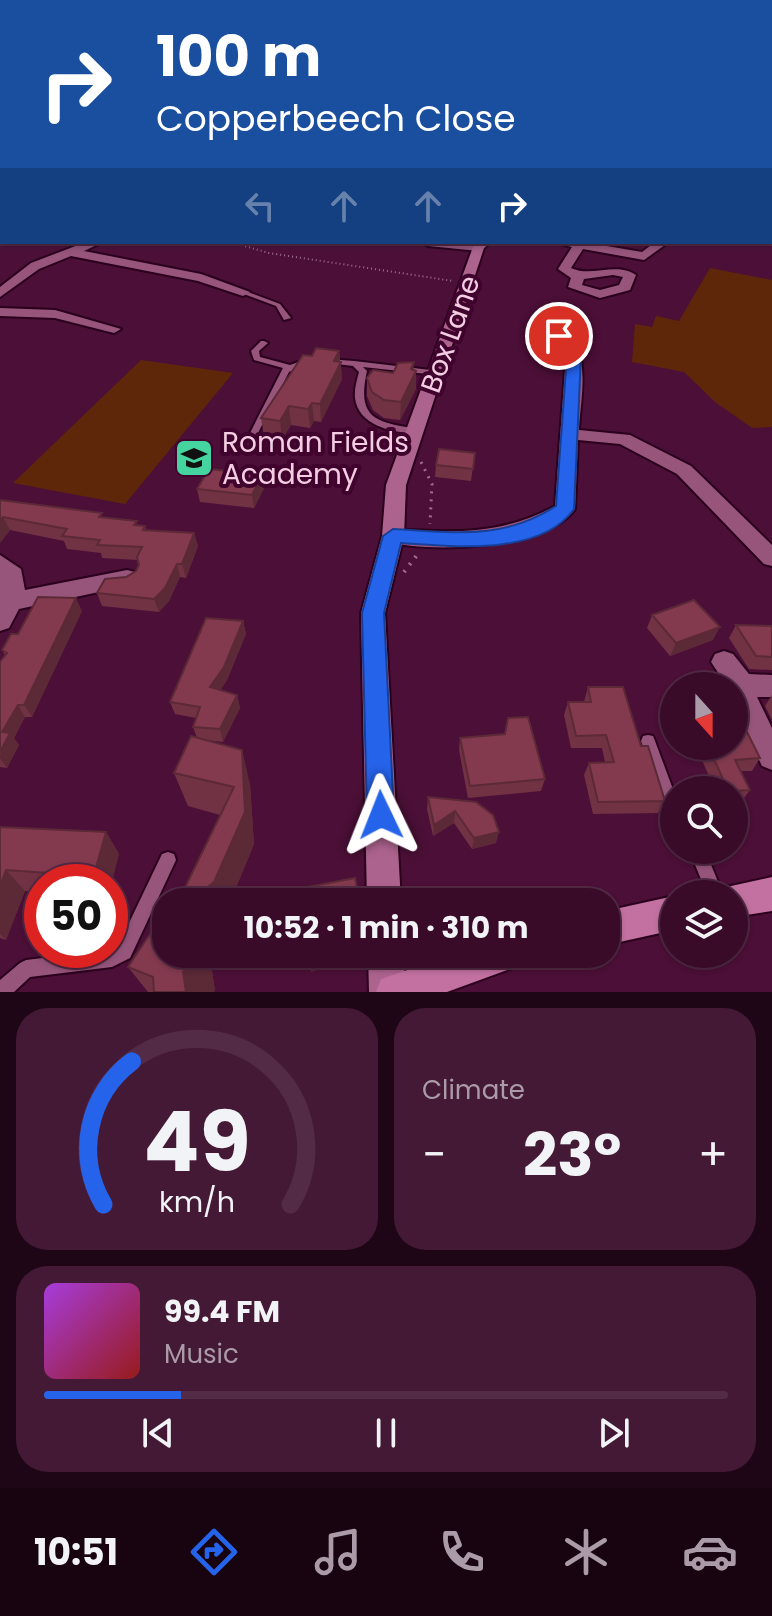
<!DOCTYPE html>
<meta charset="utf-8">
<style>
:root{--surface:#390b29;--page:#441935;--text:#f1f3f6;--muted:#ab9ba8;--line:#532b46;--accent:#2563eb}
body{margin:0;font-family:Poppins,sans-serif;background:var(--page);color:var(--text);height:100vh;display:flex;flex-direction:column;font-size:30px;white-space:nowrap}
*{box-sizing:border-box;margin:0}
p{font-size:26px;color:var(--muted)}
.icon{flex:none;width:44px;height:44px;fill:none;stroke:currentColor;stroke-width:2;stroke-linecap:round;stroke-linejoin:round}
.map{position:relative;height:992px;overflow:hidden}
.side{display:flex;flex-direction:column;gap:16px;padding:16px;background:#1f0617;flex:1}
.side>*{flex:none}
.guide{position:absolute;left:0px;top:0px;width:772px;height:244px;box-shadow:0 2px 6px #0004,0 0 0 2px var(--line);background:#1a4fa0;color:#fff;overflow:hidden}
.needle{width:52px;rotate:159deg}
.tools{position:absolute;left:660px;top:672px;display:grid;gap:16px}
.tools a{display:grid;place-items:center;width:88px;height:88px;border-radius:50%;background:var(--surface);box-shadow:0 2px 6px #0004,0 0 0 2px var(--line);font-size:40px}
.speed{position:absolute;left:24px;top:864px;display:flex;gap:16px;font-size:40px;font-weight:700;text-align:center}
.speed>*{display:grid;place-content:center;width:104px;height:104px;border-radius:50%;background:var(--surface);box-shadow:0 2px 6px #0004,0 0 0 2px var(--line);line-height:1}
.speed .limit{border:12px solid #d22;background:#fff;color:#111}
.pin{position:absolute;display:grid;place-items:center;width:68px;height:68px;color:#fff;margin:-34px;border:4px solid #fff;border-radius:50%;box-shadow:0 2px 8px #0007}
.me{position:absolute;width:88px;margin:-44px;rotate:358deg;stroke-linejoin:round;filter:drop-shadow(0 0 6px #0008)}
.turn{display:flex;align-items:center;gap:28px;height:168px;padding:0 24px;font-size:36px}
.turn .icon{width:104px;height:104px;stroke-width:2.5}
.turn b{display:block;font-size:56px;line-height:68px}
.lanes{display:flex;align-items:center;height:76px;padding:0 24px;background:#0003;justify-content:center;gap:40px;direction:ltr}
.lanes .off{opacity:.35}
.big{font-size:60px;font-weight:700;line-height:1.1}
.side .card{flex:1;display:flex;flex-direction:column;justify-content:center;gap:12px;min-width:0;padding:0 28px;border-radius:32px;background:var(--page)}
.side .dial{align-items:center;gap:0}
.dial svg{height:208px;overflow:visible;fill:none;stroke:var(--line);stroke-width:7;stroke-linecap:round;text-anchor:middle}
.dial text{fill:var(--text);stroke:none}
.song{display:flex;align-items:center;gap:24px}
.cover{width:96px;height:96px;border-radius:12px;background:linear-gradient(135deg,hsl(280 70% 55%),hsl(0 70% 35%))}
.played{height:8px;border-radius:4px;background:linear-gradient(90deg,var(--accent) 20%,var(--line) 20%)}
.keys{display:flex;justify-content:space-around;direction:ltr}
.heat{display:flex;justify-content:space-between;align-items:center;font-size:44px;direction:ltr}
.side .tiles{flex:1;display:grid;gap:16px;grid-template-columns:1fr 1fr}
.card:last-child{grid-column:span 2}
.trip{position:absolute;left:152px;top:888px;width:468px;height:80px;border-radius:32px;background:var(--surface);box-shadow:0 2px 6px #0004,0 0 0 2px var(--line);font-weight:700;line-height:80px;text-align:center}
.tab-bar{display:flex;height:128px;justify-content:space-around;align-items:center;background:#170410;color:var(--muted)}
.tab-bar .icon{width:56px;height:56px}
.tab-bar .on{color:var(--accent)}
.tab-bar b{font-size:36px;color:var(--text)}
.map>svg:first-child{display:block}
.green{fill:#5f2709}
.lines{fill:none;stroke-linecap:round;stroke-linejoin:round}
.lane-casing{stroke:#2a001c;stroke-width:4}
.street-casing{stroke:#2a001c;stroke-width:4}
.secondary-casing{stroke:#2a001c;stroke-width:4}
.primary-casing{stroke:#2a001c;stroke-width:4}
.path-far2{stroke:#a06e8d;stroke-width:2;stroke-dasharray:1 3;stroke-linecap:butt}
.path-far1{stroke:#a06e8d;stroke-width:3;stroke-dasharray:2 6;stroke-linecap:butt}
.path{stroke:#a06e8d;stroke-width:4;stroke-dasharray:2 7;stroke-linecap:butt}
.lane{fill:#97557c;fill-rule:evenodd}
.street{fill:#97557c;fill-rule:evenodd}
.secondary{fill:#ac638e;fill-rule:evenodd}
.primary{fill:#c271a1;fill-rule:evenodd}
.wall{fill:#713244}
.shaded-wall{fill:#5c2937}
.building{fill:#833a4f;stroke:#5c2937;stroke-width:2}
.route{fill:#2563eb;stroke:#184099;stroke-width:2}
.labels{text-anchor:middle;stroke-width:8;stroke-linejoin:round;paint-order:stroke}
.street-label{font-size:28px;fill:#f3cde2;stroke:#40032d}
.poi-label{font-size:28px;fill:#f3cde2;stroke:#40032d;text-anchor:start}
</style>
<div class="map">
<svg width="772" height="992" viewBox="0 0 772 992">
<rect width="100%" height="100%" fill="#4c0f37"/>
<!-- green -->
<path class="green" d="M 710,268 L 772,280 L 772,427 L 752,428 L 715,402 L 684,372 L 632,362 L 635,324 L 652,327 L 656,316 L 679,321 Z
M 141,360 L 233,373 L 125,504 L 13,483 Z"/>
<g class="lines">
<!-- lane casing -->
<g class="lane-casing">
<path id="lane" d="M 241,291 L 245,291 L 280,304 L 291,318 L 284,320 L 276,306 L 241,293 Z
M 566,310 L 571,311 L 563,326 L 563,336 L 559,338 L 556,338 L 555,326 Z
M 261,341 L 264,341 L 268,343 L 259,351 L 260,357 L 290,365 L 307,359 L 311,361 L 289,372 L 258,433 L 254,436 L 250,433 L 283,368 L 254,360 L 251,351 Z
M 328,359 L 354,361 L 439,371 L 440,373 L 436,375 L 363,367 L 367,371 C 356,420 377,422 418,429 L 419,431 L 418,433 C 395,434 358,426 355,398 C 354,389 357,380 359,372 L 353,366 L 328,363 Z
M 648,735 L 653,736 L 655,741 L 674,792 L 674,821 L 669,818 L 666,813 L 641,741 L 643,736 Z
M 689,850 L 705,850 L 723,894 L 707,894 Z
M 168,852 L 174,854 L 176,860 L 130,958 L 112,967 L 30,977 L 14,992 L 0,992 L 0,980 L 20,963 L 26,960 L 110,950 L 118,946 L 162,854 Z"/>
</g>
<!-- street casing -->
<g class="street-casing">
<path id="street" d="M 2,181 L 2,187 L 0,188 L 0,182 Z
M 86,242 L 103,242 L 84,251 L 201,274 L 250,292 L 243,296 L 198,281 L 71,256 L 39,269 L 0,297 L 0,287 L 31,263 Z
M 422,242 L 464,242 L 485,247 L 479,251 L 428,246 Z
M 563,242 L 583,242 L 642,252 L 655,242 L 669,242 L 644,260 L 583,249 L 571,268 C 592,278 616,261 636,275 L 630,290 L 600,298 L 568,287 L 571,278 L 558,269 L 572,247 L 564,245 ZM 613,275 L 623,277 L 619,285 L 600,290 L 582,285 L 584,279 Z
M 0,308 L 55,310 L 121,329 L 114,333 L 55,318 L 0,316 Z
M 559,332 C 594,345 580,400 579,430 L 630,435 L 691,466 L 772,545 L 772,566 L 764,564 L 677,474 L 620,444 L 578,440 L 575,509 C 548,549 428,554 385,541 L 382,536 L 385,531 L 393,529 C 451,533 503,535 555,506 L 566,356 L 552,336 Z
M 0,555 L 21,569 L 25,590 L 127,570 L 135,572 L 138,578 L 135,584 L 127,586 L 19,609 L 9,628 L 0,631 Z
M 724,651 L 733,654 L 749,674 L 772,675 L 772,697 L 757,697 L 772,728 L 772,770 L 762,766 L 734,708 L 734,686 L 727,686 L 711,662 L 715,654 Z"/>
</g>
<!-- secondary casing -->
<g class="secondary-casing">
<path id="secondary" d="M 478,242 L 491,242 L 484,248 L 406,485 L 404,536 L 385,613 L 401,902 L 367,902 L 361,613 L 382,536 L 386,485 L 473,247 Z
M 368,954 L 404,954 L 405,992 L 369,992 Z"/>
</g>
<!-- primary casing -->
<g class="primary-casing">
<path id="primary" d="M 772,877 L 772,911 L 734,917 L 734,894 L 720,894 L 722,888 Z
M 674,896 L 674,930 L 606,945 L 606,911 Z
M 454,954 L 524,954 L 518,966 L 447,992 L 376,992 L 381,979 Z"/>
</g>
<!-- path-far2 -->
<path class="path-far2" d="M 243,242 L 241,245 L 269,253 L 453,281"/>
<!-- path-far1 -->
<path class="path-far1" d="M 421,462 L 432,484 L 430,524"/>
<!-- path -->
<path class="path" d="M 404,572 L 417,555"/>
<!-- lane -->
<use href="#lane" class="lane"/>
<!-- street -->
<use href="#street" class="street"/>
<!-- secondary -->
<use href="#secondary" class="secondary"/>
<!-- primary -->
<use href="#primary" class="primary"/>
</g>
<!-- wall -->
<path class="wall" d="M 339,351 L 342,379 L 321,422 L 314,421 L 310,428 L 291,425 L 282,439 L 264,436 L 261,418 L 312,356 Z
M 414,370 L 416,389 L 400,420 L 384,418 L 373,410 L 367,396 L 367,378 Z
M 475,453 L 471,481 L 435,477 L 436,465 Z
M 262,475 L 264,488 L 254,508 L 200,502 L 197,489 Z
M 0,500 L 145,526 L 146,530 L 194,533 L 198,546 L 186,578 L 180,577 L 169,601 L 159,612 L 102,606 L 97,593 L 136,571 L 139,565 L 138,560 L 102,558 L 101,553 L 67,549 L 64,541 L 10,530 L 0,543 Z
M 82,611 L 32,717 L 25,717 L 14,738 L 19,745 L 7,768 L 0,767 L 0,662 L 5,655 L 2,650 L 18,634 Z
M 652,615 L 713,640 L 670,656 L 647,628 Z
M 243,621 L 246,634 L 227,680 L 220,690 L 237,695 L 240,708 L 223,742 L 206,740 L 250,784 L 254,844 L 230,902 L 178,902 L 220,815 L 188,806 L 174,773 L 197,738 L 193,727 L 196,718 L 175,714 L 170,702 Z
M 736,625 L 772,626 L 772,670 L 749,669 L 729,638 Z
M 588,687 L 641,746 L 665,801 L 658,813 L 593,814 L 584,775 L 589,763 L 605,762 L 602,748 L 571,748 L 564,715 L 568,702 L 584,702 Z
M 772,695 L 772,720 L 765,706 Z
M 460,738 L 545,779 L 541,791 L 468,798 L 459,750 Z
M 696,746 L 734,746 L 760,758 L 752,771 L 741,771 L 750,790 L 741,802 L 734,803 L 734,790 L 715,790 Z
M 428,797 L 476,802 L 496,843 L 472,849 L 454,823 L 433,836 L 427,809 Z
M 0,827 L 106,832 L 119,854 L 110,882 L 42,882 L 42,892 L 25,891 L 6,940 L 0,938 Z
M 165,929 L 166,954 L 206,954 L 211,964 L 215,991 L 212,992 L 148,992 L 128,967 Z"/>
<!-- shaded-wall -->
<path class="shaded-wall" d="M 339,351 L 339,365 L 341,362 L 342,379 L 321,422 L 320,404 L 334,361 Z
M 414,362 L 413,377 L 416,371 L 416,389 L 400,420 L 401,402 Z
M 312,403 L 314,421 L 310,428 L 308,409 Z
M 289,406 L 291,425 L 282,439 L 280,421 Z
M 262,475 L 264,488 L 254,508 L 252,495 Z
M 3,517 L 10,530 L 0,543 L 0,521 Z
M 194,533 L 198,546 L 186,578 L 182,564 Z
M 177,564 L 180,577 L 169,601 L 159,612 L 154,599 Z
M 76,598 L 82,611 L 32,717 L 24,705 Z
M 243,621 L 246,634 L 227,680 L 214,700 L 210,687 Z
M 720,627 L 713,640 L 670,656 L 676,643 Z
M 237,695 L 240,708 L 223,742 L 220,729 Z
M 18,705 L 25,717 L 14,738 L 19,745 L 7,768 L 0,758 L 2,732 Z
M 242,750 L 250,784 L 254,844 L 230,902 L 197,902 L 203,891 L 214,882 Z
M 455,811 L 454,823 L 433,836 L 434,825 Z
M 106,832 L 119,854 L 110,890 L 110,882 L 92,882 Z
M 499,832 L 496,843 L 472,849 L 474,838 Z
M 6,870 L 25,891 L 6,940 L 0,934 L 0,886 Z
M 199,954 L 206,954 L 211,964 L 215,991 L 212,992 L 186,992 L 183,972 Z
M 337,954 L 366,954 L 365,956 L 311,972 L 309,962 Z"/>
<!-- building -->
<path class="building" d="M 316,348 L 339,351 L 334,361 L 341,362 L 320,404 L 312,403 L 308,409 L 289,406 L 280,421 L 261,418 L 303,355 L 312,356 Z
M 414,362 L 411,369 L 416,371 L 401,402 L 384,400 L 372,392 L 367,378 L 373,370 L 393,373 L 398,363 Z
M 439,449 L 475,453 L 473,469 L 436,465 Z
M 209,469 L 262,475 L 252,495 L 197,489 Z
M 0,500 L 102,513 L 99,517 L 137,521 L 134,525 L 145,526 L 143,530 L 194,533 L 182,564 L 177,564 L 165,588 L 154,599 L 97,593 L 105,579 L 126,577 L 136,571 L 139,565 L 137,557 L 142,547 L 97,545 L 100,540 L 62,536 L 67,529 L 3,517 L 0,521 Z
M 38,597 L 76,598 L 24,705 L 18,705 L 2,732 L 10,733 L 0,752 L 0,662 L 7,653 L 2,650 L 11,634 L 18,634 Z
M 694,600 L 720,627 L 676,643 L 652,615 Z
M 206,618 L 243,621 L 224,667 L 210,687 L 237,695 L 220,729 L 193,727 L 200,707 L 170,702 Z
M 736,625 L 772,626 L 772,657 L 756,656 Z
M 588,687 L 623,687 L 641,746 L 648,746 L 665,801 L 598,802 L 589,763 L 614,762 L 606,735 L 576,736 L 568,702 L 591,702 Z
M 739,716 L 760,758 L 735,760 L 750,790 L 734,791 L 728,790 L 708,746 L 734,746 L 734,717 Z
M 528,717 L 545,779 L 470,786 L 460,738 L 505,734 L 508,718 Z
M 191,736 L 242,750 L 245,812 L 214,882 L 203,891 L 197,902 L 178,902 L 234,787 L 174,773 Z
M 428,797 L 476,802 L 493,815 L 499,832 L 474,838 L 455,811 L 434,825 Z
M 0,827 L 106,832 L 92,882 L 59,882 L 62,874 L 6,870 L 0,886 Z
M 355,878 L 360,902 L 303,902 L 302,888 Z
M 166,927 L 166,954 L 199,954 L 201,965 L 183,972 L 186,992 L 154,992 L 153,977 L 128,967 L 154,928 L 165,929 Z
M 308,954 L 337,954 L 309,962 Z"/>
<!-- sky -->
<linearGradient id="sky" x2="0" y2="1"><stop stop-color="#2a081e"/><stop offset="0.46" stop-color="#5b375e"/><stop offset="1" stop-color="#5b375e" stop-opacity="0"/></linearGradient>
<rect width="772" height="257" fill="url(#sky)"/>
<!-- route -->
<path class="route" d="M 554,333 L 564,333 L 581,356 L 574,509 C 540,557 452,546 401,543 L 384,613 L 394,815 L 390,825 L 381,829 L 371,825 L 367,815 L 362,613 L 383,536 L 393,529 C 454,532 502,541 556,506 L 567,356 L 552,336 Z"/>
<!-- icons -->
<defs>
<g id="school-square" transform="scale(2)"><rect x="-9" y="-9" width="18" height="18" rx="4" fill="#45d49f" stroke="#40032d"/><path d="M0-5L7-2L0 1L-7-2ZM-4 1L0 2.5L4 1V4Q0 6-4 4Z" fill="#111"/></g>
</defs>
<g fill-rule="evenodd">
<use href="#school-square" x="194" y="458"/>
</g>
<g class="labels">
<!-- street labels -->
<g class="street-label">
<text transform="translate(450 334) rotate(-70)" y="10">Box Lane</text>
</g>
<!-- poi labels -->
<g class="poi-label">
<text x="222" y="452">Roman Fields<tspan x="222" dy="32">Academy</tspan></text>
</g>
</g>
</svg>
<div class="tools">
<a><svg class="needle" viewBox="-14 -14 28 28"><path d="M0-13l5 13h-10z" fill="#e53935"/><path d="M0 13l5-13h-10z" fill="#ab9ba8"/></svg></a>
<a><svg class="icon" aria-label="search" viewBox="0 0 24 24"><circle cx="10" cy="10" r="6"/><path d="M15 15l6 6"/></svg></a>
<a><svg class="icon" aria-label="layers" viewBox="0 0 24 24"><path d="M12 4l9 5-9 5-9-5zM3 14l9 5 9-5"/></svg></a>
</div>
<div class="speed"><div class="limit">50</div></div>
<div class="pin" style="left:559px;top:336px;background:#d93025"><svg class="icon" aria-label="arrive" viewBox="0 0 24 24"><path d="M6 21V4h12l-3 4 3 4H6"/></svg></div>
<svg class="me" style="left:381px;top:815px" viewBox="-20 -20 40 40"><path d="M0-17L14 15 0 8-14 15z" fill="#2563eb" stroke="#fff" stroke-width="4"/></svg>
<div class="trip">10:52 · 1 min · 310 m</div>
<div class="guide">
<div class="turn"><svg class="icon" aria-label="right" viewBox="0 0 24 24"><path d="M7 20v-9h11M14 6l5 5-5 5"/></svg><div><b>100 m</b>Copperbeech Close</div></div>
<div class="lanes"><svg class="icon off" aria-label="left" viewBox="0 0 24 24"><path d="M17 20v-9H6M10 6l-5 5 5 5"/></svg><svg class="icon off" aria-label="ahead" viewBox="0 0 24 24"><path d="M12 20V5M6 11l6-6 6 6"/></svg><svg class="icon off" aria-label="ahead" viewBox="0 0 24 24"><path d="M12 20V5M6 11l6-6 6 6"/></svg><svg class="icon" aria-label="right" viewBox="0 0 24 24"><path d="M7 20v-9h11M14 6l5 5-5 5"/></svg></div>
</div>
</div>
<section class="side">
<div class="tiles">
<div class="card dial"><svg viewBox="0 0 100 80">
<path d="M14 69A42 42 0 1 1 86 69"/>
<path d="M14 69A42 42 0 0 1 25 14" stroke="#2563eb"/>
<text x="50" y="56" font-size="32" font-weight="700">49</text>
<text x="50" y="72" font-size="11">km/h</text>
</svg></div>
<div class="card"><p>Climate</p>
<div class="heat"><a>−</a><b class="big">23°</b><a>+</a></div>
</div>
<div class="card">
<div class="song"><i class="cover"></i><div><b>99.4 FM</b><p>Music</p></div></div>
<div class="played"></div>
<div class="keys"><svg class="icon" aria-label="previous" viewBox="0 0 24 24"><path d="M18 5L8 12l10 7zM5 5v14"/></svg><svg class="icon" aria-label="pause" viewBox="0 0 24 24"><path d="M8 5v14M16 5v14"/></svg><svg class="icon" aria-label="next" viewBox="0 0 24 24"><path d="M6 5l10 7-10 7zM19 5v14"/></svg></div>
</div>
</div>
</section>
<nav class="tab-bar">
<b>10:51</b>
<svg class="icon on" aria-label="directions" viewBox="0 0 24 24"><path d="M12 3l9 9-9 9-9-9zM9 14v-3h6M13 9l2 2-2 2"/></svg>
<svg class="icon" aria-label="music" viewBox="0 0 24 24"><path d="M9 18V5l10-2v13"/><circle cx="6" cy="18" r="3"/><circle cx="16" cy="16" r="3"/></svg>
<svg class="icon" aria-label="phone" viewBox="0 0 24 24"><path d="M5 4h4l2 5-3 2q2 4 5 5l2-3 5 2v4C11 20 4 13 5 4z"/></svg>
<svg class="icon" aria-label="climate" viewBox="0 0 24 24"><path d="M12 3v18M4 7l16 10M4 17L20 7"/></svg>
<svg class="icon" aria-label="car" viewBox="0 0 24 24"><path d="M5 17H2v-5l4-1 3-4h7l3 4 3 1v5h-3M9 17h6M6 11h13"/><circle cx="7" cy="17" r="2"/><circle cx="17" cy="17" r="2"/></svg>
</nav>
